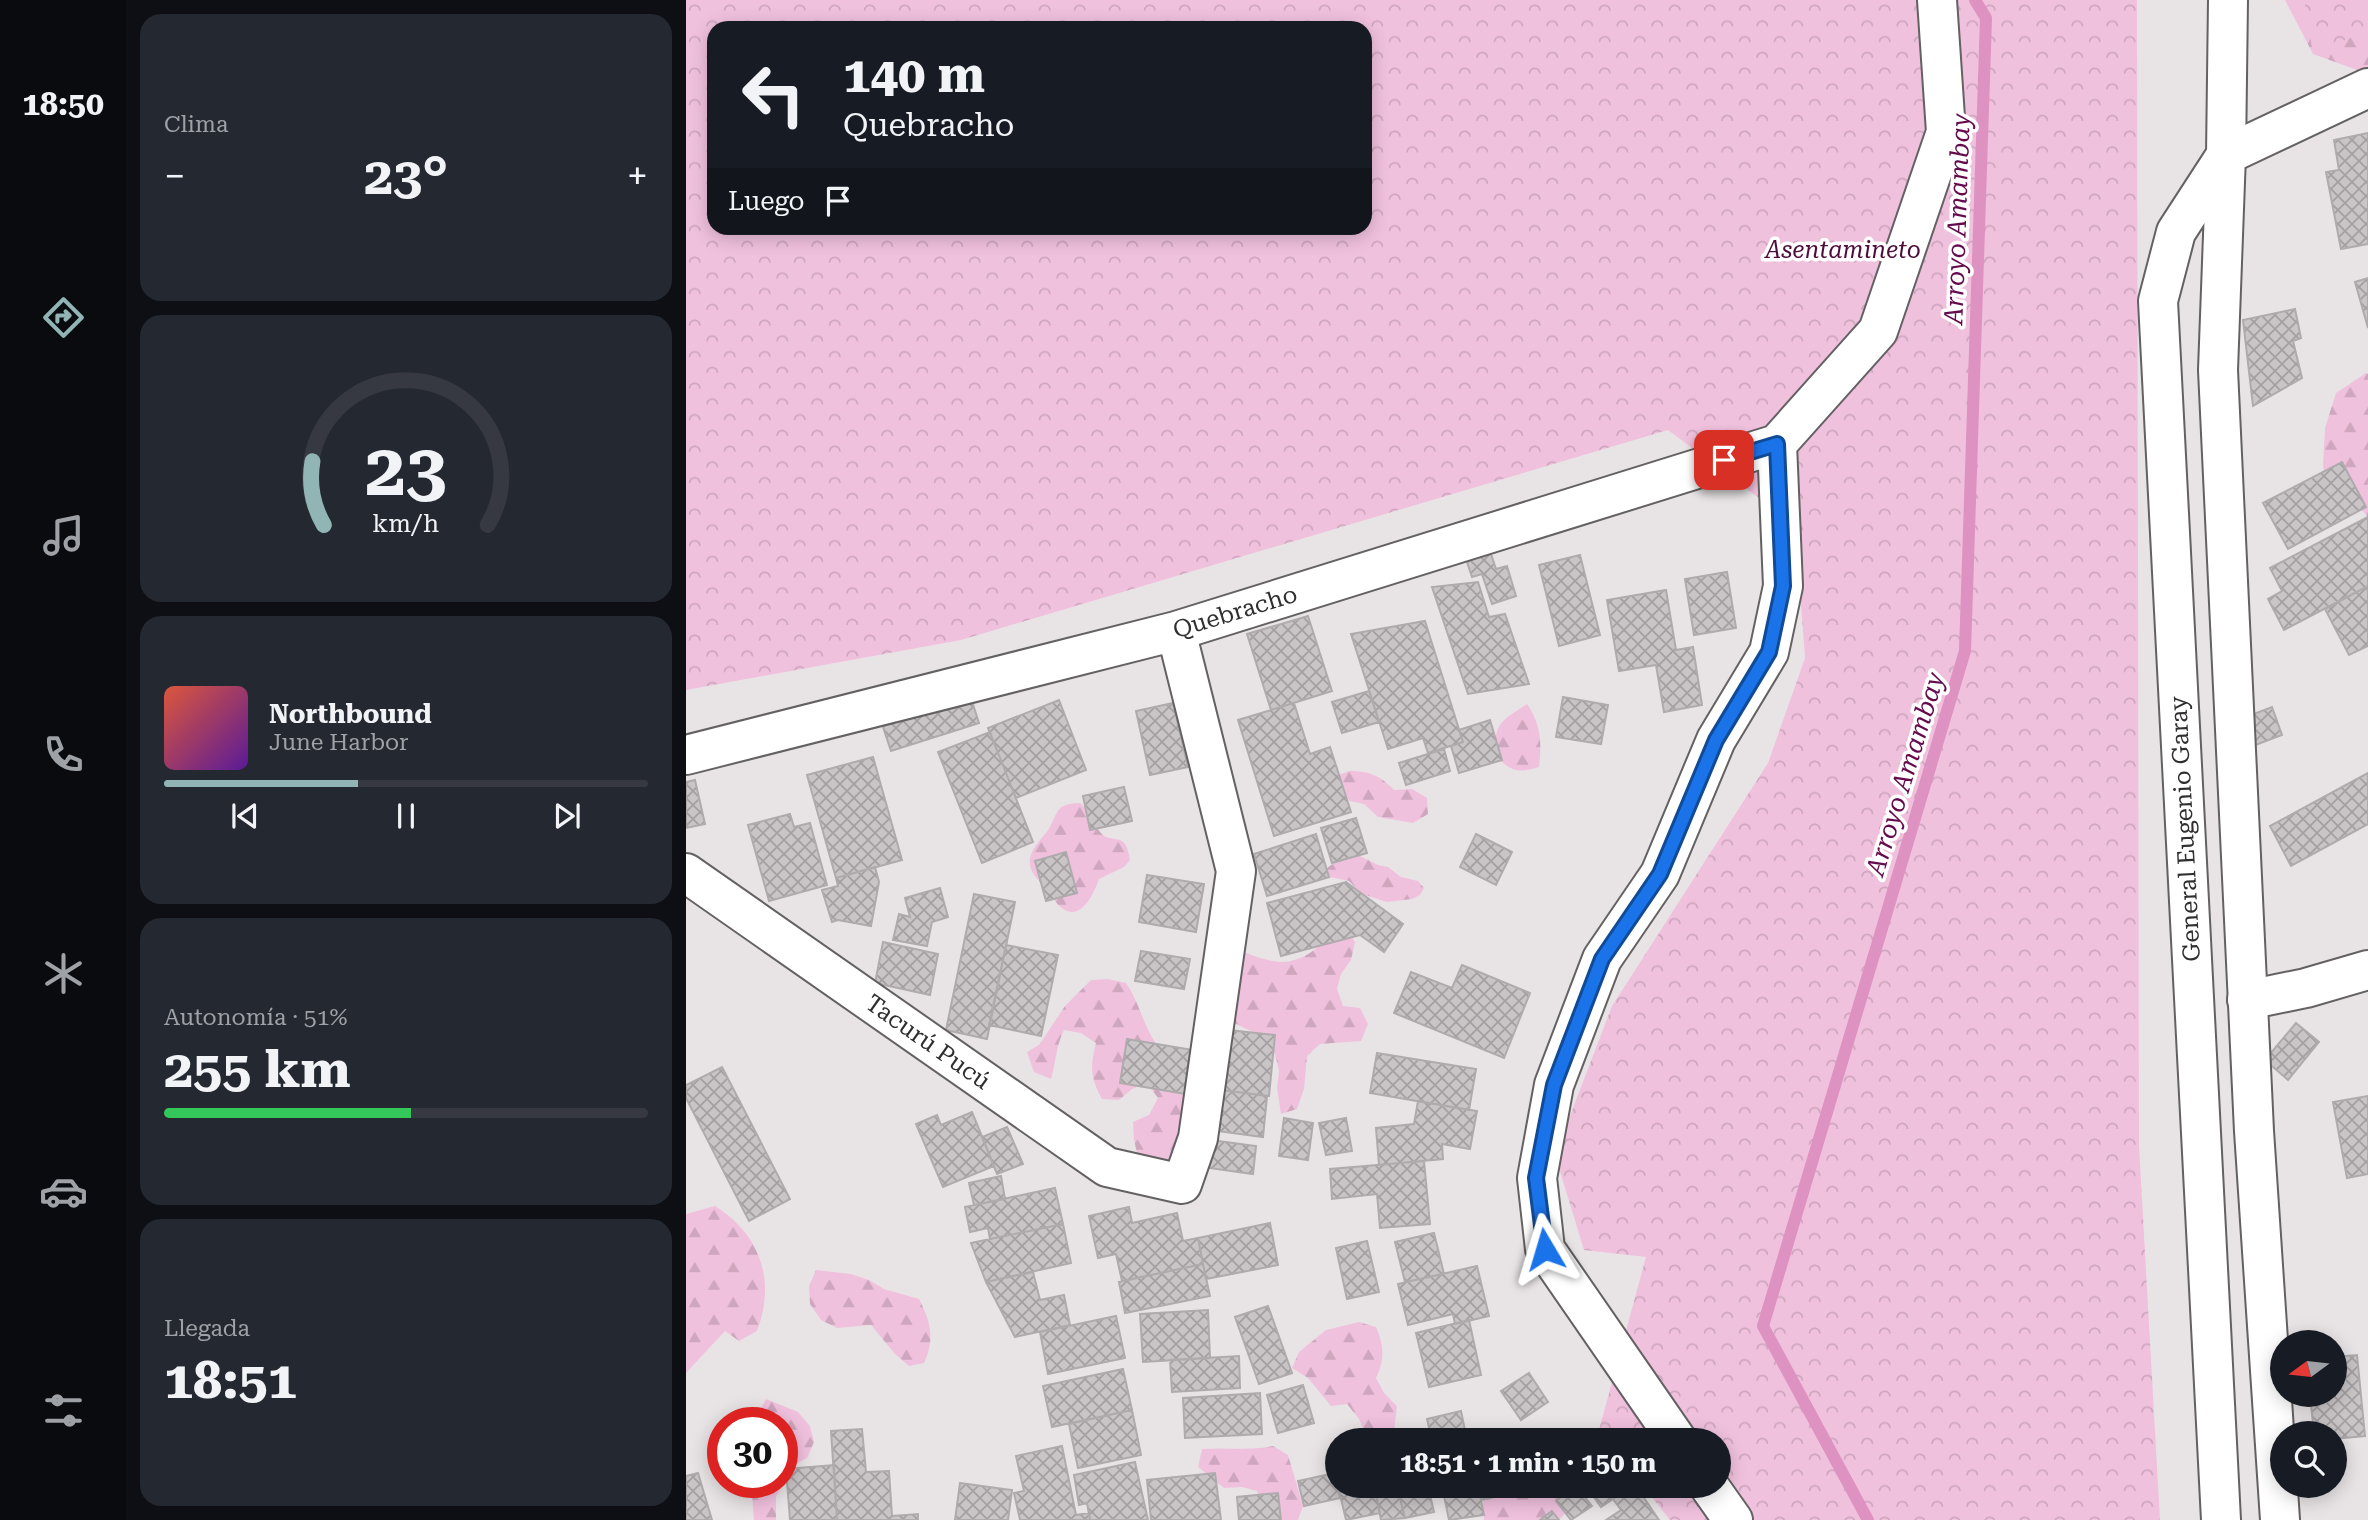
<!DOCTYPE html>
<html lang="es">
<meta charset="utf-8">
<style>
:root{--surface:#171b24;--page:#242831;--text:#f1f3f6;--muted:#9ea1a6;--line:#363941;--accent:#91b4b5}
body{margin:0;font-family:"Roboto Serif",serif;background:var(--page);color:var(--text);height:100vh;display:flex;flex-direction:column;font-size:26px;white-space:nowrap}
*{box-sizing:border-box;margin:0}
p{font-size:23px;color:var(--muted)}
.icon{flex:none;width:38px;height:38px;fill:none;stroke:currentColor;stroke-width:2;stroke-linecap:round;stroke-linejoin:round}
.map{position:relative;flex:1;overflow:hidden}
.drawer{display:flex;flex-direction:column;gap:14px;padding:14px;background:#0d0f14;width:560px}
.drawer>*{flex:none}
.banner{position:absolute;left:21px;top:21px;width:665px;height:214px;border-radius:21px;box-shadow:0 4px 18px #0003;background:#171b24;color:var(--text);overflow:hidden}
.needle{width:46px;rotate:255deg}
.controls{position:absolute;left:1584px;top:1330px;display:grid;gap:14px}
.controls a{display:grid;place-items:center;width:77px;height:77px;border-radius:50%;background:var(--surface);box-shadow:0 4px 18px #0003;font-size:35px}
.speed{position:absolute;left:21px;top:1407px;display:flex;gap:14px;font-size:35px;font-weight:700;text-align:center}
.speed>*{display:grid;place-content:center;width:91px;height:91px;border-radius:50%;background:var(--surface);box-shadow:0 4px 18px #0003;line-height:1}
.speed .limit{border:10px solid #d22;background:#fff;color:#111}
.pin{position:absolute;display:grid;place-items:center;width:60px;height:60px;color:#fff;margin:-30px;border-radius:14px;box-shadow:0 4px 10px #0006}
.me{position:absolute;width:77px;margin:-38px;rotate:353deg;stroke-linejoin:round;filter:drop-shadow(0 0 5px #0008)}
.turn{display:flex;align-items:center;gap:24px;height:147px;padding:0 21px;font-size:32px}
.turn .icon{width:91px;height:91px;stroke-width:2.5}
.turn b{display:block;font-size:49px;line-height:60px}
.then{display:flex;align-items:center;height:66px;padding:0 21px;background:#0003;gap:14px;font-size:26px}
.big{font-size:52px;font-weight:700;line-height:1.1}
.drawer .card{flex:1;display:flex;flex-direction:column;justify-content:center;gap:10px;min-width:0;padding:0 24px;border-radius:21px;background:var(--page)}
.drawer .dial{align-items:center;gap:0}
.dial svg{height:182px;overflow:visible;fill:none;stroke:var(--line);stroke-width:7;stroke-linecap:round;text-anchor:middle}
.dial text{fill:var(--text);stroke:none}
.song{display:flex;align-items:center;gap:21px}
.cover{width:84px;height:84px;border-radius:10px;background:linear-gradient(135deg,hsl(10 70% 55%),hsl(270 70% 35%))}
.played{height:7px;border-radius:4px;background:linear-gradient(90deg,var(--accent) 40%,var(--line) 40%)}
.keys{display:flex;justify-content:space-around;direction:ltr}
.heat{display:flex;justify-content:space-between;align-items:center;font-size:38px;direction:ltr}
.charge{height:10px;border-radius:5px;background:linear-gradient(90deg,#34c759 51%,var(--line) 0)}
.trip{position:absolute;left:639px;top:1428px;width:406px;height:70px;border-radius:35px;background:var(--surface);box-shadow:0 4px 18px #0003;font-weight:700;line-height:70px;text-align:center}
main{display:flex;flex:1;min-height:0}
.dock{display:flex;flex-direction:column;width:126px;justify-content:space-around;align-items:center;background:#090b0e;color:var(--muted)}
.dock .icon{width:49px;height:49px}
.dock .current{color:var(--accent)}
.dock b{font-size:32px;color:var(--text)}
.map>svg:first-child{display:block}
.forest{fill:url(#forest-firs)}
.park{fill:url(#park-crowns);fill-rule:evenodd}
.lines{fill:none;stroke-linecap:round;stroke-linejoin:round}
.stream{stroke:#dd92c1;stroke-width:12}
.building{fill:url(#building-cross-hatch);stroke:#afabad;stroke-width:2}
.minor-casing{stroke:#646163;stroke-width:42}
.tertiary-casing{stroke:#646163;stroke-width:42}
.minor{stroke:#fff;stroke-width:38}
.tertiary{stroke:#fff;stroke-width:38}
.route-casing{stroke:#114b97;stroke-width:18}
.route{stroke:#1a73e8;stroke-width:12}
.labels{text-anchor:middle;stroke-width:7;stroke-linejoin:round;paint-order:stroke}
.park-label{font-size:24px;font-style:italic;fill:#4e0c3b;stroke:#fff}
.street-label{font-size:24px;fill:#302e2f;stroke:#fff}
.water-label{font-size:26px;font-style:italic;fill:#640b4d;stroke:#fff}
</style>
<main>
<nav class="dock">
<b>18:50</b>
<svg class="icon current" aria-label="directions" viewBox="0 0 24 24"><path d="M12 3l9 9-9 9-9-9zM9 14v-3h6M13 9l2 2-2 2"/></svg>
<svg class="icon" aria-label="music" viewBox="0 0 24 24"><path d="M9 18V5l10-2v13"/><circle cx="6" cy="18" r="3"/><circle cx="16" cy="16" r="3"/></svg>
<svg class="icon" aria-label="phone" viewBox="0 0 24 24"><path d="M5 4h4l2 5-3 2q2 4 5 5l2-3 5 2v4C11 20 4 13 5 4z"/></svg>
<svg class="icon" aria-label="climate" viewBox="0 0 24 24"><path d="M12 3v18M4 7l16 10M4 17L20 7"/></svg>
<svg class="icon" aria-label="car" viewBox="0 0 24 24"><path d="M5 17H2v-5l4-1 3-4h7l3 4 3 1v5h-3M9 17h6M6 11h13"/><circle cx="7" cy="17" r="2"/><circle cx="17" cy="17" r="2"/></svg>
<svg class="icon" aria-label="filters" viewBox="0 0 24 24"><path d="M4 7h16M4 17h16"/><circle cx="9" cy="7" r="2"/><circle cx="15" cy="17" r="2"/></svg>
</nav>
<section class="drawer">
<div class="card"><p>Clima</p>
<div class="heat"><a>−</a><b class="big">23°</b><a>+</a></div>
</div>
<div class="card dial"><svg viewBox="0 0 100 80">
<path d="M14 69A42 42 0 1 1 86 69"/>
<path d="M14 69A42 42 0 0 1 9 41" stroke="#91b4b5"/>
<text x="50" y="56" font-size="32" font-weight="700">23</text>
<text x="50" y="72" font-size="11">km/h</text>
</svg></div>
<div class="card">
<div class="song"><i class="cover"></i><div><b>Northbound</b><p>June Harbor</p></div></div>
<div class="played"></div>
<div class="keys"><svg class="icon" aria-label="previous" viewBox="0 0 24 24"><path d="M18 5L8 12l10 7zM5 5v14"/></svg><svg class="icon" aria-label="pause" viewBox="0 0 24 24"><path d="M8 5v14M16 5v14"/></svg><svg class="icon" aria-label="next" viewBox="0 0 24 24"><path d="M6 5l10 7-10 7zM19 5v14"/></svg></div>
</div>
<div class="card"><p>Autonomía · 51%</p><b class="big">255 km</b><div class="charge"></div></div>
<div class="card"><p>Llegada</p><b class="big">18:51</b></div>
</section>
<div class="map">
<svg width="1682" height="1520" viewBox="0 0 1682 1520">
<defs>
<pattern id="forest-firs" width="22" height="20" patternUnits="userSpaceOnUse" patternTransform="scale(1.75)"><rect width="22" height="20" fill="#f0c1dd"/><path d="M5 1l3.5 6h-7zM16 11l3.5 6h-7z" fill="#cea6be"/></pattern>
<pattern id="park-crowns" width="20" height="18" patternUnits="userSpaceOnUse" patternTransform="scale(1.75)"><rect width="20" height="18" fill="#f0c1dd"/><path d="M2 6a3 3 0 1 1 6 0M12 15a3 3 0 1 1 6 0" fill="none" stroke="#cea6be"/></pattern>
<pattern id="building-cross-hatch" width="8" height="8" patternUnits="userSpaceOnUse" patternTransform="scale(1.75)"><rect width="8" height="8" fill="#c9c5c7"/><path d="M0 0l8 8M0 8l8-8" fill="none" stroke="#a4a0a2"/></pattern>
</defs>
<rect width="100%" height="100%" fill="#e8e4e6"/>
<!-- forest -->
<path class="forest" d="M 1599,0 L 1682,0 L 1682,74 L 1627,54 Z
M 1680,373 L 1682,374 L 1682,517 L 1677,511 L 1660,508 L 1640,482 L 1637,465 L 1639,428 L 1650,393 Z
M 841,704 C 855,724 856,743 853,767 C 832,774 825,771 809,756 C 808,722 815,721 841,704 Z
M 663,771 C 683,771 694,775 708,790 L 726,789 L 741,798 L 742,814 L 727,823 L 692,817 L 678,804 L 664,801 L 658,794 L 653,775 Z
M 394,803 C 405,812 407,827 418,836 C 425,840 434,837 439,844 C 442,848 443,855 444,860 L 438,867 L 413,879 C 408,893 396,921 377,909 C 370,904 364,894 359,888 C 354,881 345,874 344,865 C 342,849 357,839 364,827 C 373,809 371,804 394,803 Z
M 672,855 L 692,865 L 702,867 L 715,877 L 732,881 L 738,888 L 734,895 L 726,899 L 701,902 L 676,894 L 663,881 L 644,877 L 640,869 C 650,860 659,858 672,855 Z
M 657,924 L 669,942 L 665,960 L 655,974 L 651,989 L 657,1006 L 674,1008 L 682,1024 L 675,1041 L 634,1044 L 621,1056 L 618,1089 L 611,1109 L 595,1114 L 591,1088 L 593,1071 L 589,1054 L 577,1037 L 546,1022 L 551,950 C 562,953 572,958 582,960 C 615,969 636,944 657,924 Z
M 422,979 L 440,983 C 456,1005 459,1039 482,1056 C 490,1061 499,1065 507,1069 L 494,1139 L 485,1158 L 467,1163 L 452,1157 L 448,1140 L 447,1122 L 463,1115 L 472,1098 L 461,1083 L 446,1089 L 433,1100 L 416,1099 C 404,1077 404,1067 410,1043 L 395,1033 L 378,1030 C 370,1046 370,1062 365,1079 L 348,1072 L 341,1052 L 353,1045 L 379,1006 L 405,980 Z
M 29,1206 C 75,1235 90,1281 71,1331 L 53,1341 L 39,1331 L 0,1373 L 0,1214 Z
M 130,1270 L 165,1274 L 183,1280 L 198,1289 L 233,1299 C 245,1322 249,1339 238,1363 L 223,1366 L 209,1354 L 185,1325 L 151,1328 L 135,1320 L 124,1304 L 123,1286 Z
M 673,1322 L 690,1327 C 698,1346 699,1359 690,1378 L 698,1393 L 711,1406 L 707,1440 L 682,1440 L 673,1419 L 661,1404 L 645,1406 L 622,1378 L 606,1368 L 613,1352 L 640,1330 Z
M 80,1399 L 112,1412 L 124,1426 L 128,1442 L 121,1458 L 106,1466 L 90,1497 L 90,1520 L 68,1520 L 65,1482 L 96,1482 L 96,1423 L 67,1423 Z
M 587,1446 L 602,1455 L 617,1506 L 612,1520 L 578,1520 L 577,1506 L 571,1491 L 556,1487 L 538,1488 L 512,1467 L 516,1449 C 540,1447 563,1451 587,1446 Z
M 796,1486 L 895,1486 L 881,1511 L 873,1520 L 798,1520 Z"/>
<!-- park -->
<path class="park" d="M 0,0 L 1451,0 L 1453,1146 L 1474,1520 L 984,1520 L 957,1486 L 1032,1486 L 1032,1440 L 921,1440 L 913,1430 L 960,1257 L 898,1250 L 869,1155 L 926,1006 L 1082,763 L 1119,658 L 1109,525 L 982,430 L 275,640 L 0,690 ZM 28,28 L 679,28 L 679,228 L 28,228 Z
M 1618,0 L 1682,0 L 1682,30 L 1627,54 Z"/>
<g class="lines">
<!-- stream -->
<path class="stream" d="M 1182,1520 L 1077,1326 L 1279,651 L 1300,18 L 1289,0"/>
</g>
<!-- building -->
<path class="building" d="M 1682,133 L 1682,244 L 1655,249 L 1640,172 L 1653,170 L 1648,140 Z
M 1682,278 L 1682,328 L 1669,282 Z
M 1609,309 L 1615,338 L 1607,341 L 1616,378 L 1567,406 L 1557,320 Z
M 1656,462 L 1680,507 L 1602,549 L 1577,503 Z
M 1682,517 L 1682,586 L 1598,630 L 1582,599 L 1596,591 L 1584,568 Z
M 803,548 L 810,569 L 821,566 L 830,596 L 806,604 L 796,574 L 786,577 L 779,556 Z
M 894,555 L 914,635 L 873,646 L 853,565 Z
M 1041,572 L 1050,628 L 1008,635 L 999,579 Z
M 792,582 L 803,617 L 819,614 L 843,684 L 782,694 L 746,587 Z
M 1682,586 L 1682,646 L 1663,655 L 1639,609 Z
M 980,590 L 990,650 L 1007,647 L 1016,705 L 978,712 L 970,665 L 933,671 L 921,600 Z
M 622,616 L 646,691 L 585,710 L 561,634 Z
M 739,621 L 777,742 L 742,753 L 737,738 L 702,749 L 665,634 Z
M 683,691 L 693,722 L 656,733 L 646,702 Z
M 284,695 L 293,723 L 205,751 L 196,724 Z
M 877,697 L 922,705 L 915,744 L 870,737 Z
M 373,700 L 400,770 L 330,798 L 302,728 Z
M 487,703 L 502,767 L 464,775 L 450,711 Z
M 608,703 L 624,754 L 644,747 L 665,812 L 588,836 L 552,720 Z
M 1586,707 L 1596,735 L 1567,746 L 1557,718 Z
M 804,720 L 816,760 L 773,773 L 765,746 L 777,742 L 773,730 Z
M 304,732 L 347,842 L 296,863 L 252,752 Z
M 758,749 L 764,771 L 720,785 L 713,763 Z
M 187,757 L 216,860 L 150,878 L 121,775 Z
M 1682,773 L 1682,824 L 1605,866 L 1584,826 Z
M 9,780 L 19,824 L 0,828 L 0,782 Z
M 438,787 L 446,821 L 404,830 L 397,796 Z
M 104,814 L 108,827 L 124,823 L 141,885 L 83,901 L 62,825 Z
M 670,818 L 681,853 L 646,863 L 635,828 Z
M 630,834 L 643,877 L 581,896 L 568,854 Z
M 790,834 L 826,852 L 810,885 L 774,867 Z
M 380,852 L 391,893 L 360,901 L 349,861 Z
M 189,867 L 193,882 L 185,926 L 152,920 L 146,922 L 136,890 L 152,886 L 150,878 Z
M 461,875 L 518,884 L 510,932 L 453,922 Z
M 660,882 L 717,924 L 698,952 L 674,935 L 595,956 L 581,903 Z
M 254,888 L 262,917 L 246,922 L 241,946 L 207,940 L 213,914 L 224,917 L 219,898 Z
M 288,894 L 329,902 L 301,1039 L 260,1030 Z
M 197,942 L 252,954 L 244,995 L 189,983 Z
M 320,945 L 372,955 L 355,1036 L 303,1025 Z
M 455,951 L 504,959 L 498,989 L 449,981 Z
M 776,965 L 844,993 L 818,1058 L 708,1013 L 725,972 L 766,988 Z
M 1610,1023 L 1633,1042 L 1602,1080 L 1579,1060 Z
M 543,1030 L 589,1035 L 583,1096 L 536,1090 Z
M 441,1039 L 507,1050 L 500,1094 L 434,1083 Z
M 691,1053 L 790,1069 L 783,1110 L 684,1093 Z
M 36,1067 L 104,1199 L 63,1221 L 0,1098 L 0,1085 Z
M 536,1090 L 581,1096 L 577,1137 L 531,1131 Z
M 1682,1096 L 1682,1174 L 1661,1178 L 1647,1102 Z
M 732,1101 L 791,1111 L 784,1149 L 756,1144 L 757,1159 L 693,1165 L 690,1128 L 728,1124 Z
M 286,1112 L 308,1166 L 257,1187 L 230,1124 L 251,1115 L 255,1125 Z
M 598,1118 L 627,1123 L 622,1160 L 593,1156 Z
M 660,1118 L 666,1151 L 640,1155 L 633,1123 Z
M 321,1127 L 337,1164 L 311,1174 L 296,1137 Z
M 525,1140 L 570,1146 L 567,1174 L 523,1168 Z
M 738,1161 L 744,1224 L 694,1228 L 691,1194 L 646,1199 L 644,1169 Z
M 315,1176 L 319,1199 L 288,1205 L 283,1183 Z
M 369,1188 L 377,1224 L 304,1239 L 302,1228 L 284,1232 L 279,1207 Z
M 443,1207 L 446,1223 L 491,1213 L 497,1241 L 512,1238 L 517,1264 L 436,1281 L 430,1254 L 412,1258 L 403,1216 Z
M 584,1223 L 592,1265 L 520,1279 L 512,1238 Z
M 377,1224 L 385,1263 L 300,1282 L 285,1243 Z
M 748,1233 L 758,1274 L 719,1282 L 709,1242 Z
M 681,1241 L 693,1292 L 661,1299 L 650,1248 Z
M 517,1264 L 524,1296 L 439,1313 L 433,1282 Z
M 791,1266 L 803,1316 L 769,1324 L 767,1314 L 722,1325 L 712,1284 Z
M 347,1272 L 354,1300 L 378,1295 L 384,1325 L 329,1337 L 300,1282 Z
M 582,1306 L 606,1373 L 573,1384 L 549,1317 Z
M 522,1310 L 524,1358 L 457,1362 L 454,1314 Z
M 430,1316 L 439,1358 L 362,1374 L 354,1332 Z
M 783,1320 L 795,1375 L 743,1387 L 730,1333 Z
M 1671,1355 L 1679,1436 L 1648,1439 L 1648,1433 L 1628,1433 L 1624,1395 L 1648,1395 L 1648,1357 Z
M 553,1356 L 554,1388 L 486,1392 L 484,1360 Z
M 437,1369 L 446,1410 L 366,1427 L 357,1386 Z
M 843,1373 L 862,1402 L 835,1420 L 815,1391 Z
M 617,1385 L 628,1423 L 592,1433 L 581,1395 Z
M 574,1393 L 576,1434 L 499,1438 L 497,1398 Z
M 446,1410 L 455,1455 L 392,1468 L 383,1424 Z
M 775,1411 L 781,1440 L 746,1440 L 741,1419 Z
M 176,1429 L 180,1472 L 203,1471 L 206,1516 L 232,1514 L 232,1520 L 151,1520 L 145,1431 Z
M 376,1446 L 390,1515 L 403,1513 L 404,1520 L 334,1520 L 328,1493 L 338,1491 L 330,1456 Z
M 449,1462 L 462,1520 L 404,1520 L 401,1503 L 393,1505 L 388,1475 Z
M 148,1465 L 151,1520 L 104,1520 L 100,1469 Z
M 12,1473 L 26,1520 L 0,1520 L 0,1476 Z
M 529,1473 L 535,1520 L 465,1520 L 461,1480 Z
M 649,1473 L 654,1498 L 618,1506 L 612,1481 Z
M 274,1483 L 326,1490 L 322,1520 L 269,1520 Z
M 652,1486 L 688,1486 L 694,1513 L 660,1520 Z
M 688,1486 L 711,1486 L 719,1518 L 695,1520 Z
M 711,1486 L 742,1486 L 748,1512 L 719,1518 Z
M 756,1486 L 792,1486 L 798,1515 L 763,1520 Z
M 792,1486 L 859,1486 L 795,1500 Z
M 890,1486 L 906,1506 L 885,1520 L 870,1501 Z
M 900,1486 L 946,1486 L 915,1507 Z
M 946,1486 L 950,1486 L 973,1520 L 920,1520 L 935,1510 L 927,1499 Z
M 592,1493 L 595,1520 L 553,1520 L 551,1497 Z
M 866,1511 L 873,1520 L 854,1520 Z"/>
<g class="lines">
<!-- minor casing -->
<g class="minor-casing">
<path id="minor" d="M 1540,155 L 1682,88
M 0,755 L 490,631 L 1091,444
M 0,873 L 421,1167 L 496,1184 L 512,1138 L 550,871 L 490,631
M 1561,1000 L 1620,988 L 1682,970
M 991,1440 L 859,1249 L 851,1178 L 868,1085 L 916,959 L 974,874 L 1030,740 L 1083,652 L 1097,586 L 1091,444 L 1192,331 L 1260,132 L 1251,0
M 1023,1486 L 1047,1520"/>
</g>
<!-- tertiary casing -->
<g class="tertiary-casing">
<path id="tertiary" d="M 1542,0 L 1540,155 L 1532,370 L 1568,1131 L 1594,1520
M 1535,1520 L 1472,301 L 1490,232 L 1540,155"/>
</g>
<!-- minor -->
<use href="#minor" class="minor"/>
<!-- tertiary -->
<use href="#tertiary" class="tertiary"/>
</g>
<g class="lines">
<!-- route casing -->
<g class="route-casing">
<path id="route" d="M 859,1249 L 850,1178 L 868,1085 L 916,959 L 974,874 L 1030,740 L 1083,652 L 1097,586 L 1091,444 L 1038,460"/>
</g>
<!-- route -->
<use href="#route" class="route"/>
</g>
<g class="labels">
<!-- park labels -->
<g class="park-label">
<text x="1157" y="258">Asentamineto</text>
</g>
<!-- street labels -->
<g class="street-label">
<text transform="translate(549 612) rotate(-17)" y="8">Quebracho</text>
<text transform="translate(1499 829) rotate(-93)" y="8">General Eugenio Garay</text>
<text transform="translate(242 1042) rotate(35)" y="8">Tacurú Pucú</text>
</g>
<!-- water labels -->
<g class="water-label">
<text transform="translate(1271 219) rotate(-88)" y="9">Arroyo Amambay</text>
<text transform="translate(1219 774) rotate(-73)" y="9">Arroyo Amambay</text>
</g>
</g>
</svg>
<div class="controls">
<a><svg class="needle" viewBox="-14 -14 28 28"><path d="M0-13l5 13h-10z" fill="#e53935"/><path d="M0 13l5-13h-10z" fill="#9ea1a6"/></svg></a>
<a><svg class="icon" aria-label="search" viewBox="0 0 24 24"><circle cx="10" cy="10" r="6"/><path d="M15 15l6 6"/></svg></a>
</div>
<div class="speed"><div class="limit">30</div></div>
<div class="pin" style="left:1038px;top:460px;background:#d93025"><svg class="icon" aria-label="arrive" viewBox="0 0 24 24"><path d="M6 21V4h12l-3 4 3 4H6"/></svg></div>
<svg class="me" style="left:859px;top:1249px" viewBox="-20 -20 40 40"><path d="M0-17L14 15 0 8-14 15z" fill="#1a73e8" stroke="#fff" stroke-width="4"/></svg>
<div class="trip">18:51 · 1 min · 150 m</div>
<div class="banner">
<div class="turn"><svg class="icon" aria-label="left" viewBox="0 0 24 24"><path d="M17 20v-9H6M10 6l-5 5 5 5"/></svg><div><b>140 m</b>Quebracho</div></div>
<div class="then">Luego<svg class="icon" aria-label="arrive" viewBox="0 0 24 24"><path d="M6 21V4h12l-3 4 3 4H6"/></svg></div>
</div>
</div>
</main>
